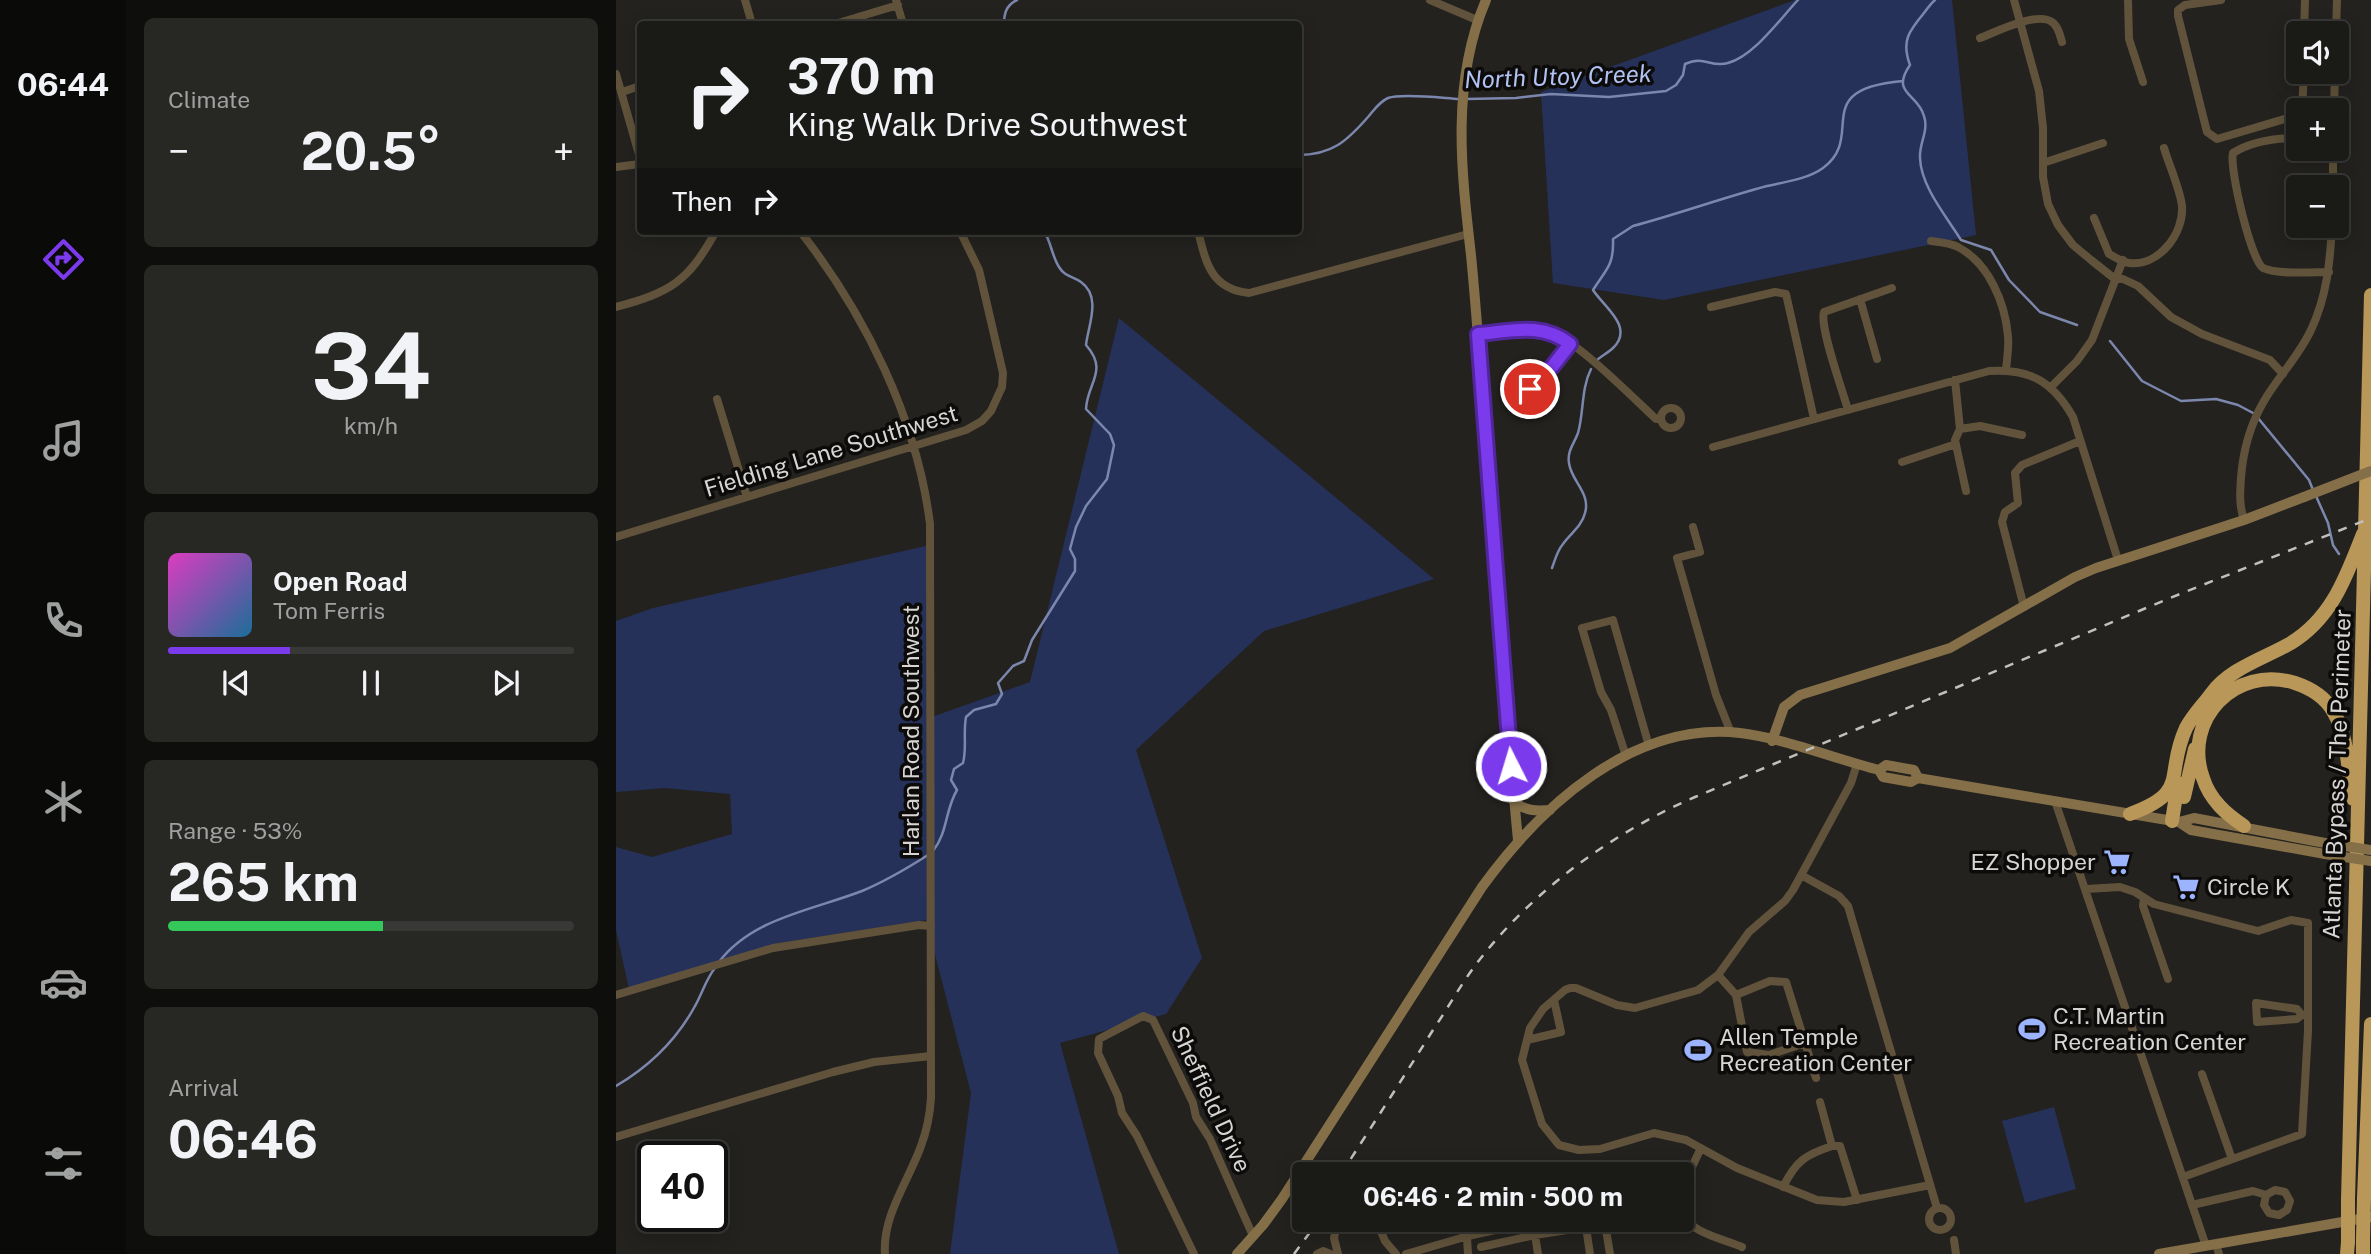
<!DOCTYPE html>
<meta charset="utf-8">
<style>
:root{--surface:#1a1a17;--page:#272724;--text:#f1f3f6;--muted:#9fa1a1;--line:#383836;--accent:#7c3aed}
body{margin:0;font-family:"Public Sans",sans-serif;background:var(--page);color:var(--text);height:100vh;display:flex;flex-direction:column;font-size:26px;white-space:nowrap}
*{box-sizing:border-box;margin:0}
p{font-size:23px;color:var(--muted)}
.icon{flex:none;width:38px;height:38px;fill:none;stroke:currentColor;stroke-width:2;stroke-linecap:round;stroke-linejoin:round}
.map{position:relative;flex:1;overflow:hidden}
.side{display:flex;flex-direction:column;gap:18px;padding:18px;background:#0e0e0d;width:490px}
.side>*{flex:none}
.hud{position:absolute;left:21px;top:21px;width:665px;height:214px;border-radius:7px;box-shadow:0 4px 18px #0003,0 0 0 2px var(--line);background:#1a1a17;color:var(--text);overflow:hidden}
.buttons{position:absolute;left:1670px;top:21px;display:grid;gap:14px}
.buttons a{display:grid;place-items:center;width:63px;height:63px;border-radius:7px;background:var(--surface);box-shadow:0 4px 18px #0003,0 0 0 2px var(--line);font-size:35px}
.speed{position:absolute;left:21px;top:1141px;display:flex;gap:14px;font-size:35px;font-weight:700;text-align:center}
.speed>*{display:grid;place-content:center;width:91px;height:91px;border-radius:50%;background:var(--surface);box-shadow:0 4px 18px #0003,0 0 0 2px var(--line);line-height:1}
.speed .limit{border:4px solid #111;border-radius:10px;background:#fff;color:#111}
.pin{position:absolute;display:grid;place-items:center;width:60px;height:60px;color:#fff;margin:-30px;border:4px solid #fff;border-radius:50%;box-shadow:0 2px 7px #0007}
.me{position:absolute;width:77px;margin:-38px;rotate:355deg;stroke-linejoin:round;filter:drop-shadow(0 0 5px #0008)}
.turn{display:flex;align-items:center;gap:24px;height:147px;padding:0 35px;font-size:32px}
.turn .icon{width:91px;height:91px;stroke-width:2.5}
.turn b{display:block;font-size:49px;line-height:60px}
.then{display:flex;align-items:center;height:66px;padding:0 35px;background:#0003;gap:14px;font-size:26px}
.big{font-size:52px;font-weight:700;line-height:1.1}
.side .widget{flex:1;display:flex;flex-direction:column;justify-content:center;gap:10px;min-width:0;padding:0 24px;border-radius:10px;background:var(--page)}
.side .dial{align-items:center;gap:0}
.dial b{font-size:91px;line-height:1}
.song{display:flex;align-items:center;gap:21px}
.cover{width:84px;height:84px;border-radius:10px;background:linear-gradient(135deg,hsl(310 70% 55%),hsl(200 70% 35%))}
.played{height:7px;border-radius:4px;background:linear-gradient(90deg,var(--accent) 30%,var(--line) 30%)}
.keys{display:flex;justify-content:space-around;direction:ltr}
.heat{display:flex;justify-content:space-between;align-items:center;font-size:38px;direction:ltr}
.charge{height:10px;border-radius:5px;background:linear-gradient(90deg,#34c759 53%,var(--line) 0)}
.trip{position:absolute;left:676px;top:1162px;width:402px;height:70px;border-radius:7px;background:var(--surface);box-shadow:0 4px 18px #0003,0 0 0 2px var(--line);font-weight:700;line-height:70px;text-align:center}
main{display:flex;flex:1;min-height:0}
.menu{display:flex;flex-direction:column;width:126px;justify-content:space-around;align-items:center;background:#0a0a09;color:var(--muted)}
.menu .icon{width:49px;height:49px}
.menu .selected{color:var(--accent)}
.menu b{font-size:32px;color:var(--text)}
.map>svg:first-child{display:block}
.green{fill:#26315a}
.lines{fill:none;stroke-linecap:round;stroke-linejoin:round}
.stream{stroke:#7c87ad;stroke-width:2.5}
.street{stroke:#61533b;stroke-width:8}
.secondary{stroke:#856f48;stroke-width:10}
.highway{stroke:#b99759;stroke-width:14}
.rail{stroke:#c1c0be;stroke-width:2.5;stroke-dasharray:9 9;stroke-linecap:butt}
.secondary-bridge{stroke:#856f48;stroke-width:10}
.highway-bridge{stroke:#b99759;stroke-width:14}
.route-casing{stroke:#51269a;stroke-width:18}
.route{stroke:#7c3aed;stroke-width:12}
.labels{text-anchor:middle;stroke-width:7;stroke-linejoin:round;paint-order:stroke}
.street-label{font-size:23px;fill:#d6d5d3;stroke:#0c0b0a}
.poi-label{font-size:23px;fill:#d6d5d3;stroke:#0c0b0a;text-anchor:start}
.water-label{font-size:24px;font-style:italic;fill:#b0c1f2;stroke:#0c0b0a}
</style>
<main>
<nav class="menu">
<b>06:44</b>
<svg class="icon selected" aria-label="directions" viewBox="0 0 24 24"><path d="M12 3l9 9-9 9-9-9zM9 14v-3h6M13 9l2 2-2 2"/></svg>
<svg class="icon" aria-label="music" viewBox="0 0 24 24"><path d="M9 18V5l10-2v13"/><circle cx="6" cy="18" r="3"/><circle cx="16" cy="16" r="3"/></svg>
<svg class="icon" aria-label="phone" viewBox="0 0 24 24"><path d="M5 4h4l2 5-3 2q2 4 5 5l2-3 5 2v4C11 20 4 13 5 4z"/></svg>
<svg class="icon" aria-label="climate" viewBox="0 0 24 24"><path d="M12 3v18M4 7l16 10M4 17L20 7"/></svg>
<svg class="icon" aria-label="car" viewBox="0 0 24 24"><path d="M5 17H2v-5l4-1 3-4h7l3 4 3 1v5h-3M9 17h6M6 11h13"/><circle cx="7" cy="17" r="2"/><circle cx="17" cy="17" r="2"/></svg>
<svg class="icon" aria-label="filters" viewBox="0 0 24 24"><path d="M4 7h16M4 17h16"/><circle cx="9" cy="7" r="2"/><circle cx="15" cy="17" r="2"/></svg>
</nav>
<section class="side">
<div class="widget"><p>Climate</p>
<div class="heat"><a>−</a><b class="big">20.5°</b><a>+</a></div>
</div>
<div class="widget dial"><b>34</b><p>km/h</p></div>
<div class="widget">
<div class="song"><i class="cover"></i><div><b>Open Road</b><p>Tom Ferris</p></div></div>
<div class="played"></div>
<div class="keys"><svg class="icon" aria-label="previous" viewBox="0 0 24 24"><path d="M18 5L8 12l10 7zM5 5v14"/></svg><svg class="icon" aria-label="pause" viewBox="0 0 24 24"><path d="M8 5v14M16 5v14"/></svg><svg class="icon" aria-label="next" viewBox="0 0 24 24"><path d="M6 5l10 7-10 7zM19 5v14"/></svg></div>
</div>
<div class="widget"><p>Range · 53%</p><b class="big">265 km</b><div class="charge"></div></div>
<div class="widget"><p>Arrival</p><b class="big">06:46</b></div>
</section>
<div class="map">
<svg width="1755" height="1254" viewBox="0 0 1755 1254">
<rect width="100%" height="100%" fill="#23221f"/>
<!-- green -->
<path class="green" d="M 1179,0 L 1336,0 L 1360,235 L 1048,300 L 937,283 L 925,92 Z
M 503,318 L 818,579 L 648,631 L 520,750 L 586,958 L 550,1014 L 444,1043 L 503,1254 L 334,1254 L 355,1093 L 310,920 L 163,943 L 13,989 L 0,930 L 0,847 L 36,857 L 116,834 L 114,794 L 49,788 L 0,792 L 0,621 L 37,608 L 314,545 L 313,718 L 414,682 Z
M 1438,1107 L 1460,1189 L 1409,1203 L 1386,1121 Z"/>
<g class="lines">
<!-- stream -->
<path class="stream" d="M 1319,0 C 1314,4 1312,8 1308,13 C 1293,31 1285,41 1294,65 C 1274,94 1302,93 1308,116 C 1313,131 1303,143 1304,158 C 1305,187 1331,217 1345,240 L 1375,250 L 1393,280 L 1424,312 L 1461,325
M 388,24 C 388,14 390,5 401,0
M 850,99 L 900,98 L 935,94 L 993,97 L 1050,91 L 1060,85 L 1067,75 L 1069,64 C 1089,55 1094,68 1112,63 C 1138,56 1164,19 1182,0
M 682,155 C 716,155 731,141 752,117 C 758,110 763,102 772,98 C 786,93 826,98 843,99
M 1494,341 L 1526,381 L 1565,401 L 1600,399 L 1622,405 L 1637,413
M 979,362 C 985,356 992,353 997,348 C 1019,327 987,306 977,290 C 990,269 998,266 997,239 L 1017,226 C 1062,214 1106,198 1151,186 C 1169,182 1192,179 1207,168 C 1251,136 1191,89 1287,81
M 1642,418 L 1693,480 L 1697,490
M 1700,496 L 1712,523 L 1717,545 L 1723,554
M 936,568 C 939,560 941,551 947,544 C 954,534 966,526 969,513 C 975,493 955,481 953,463 C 951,451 958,444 962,433 C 968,412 965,389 975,369
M 317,851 C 332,832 329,810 341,790 L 335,780 L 338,769 L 347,763 C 351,748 347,733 350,717 L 358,710 L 380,704 L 386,694 L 382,683 L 397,666 L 408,661 L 416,640 L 459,571 L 459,559 L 454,549 L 460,527 L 470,506 L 491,479 L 498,445 L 494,434 L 470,409 C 471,383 493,371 470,345 C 472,326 486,297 465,282 C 457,276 449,277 443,267 C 436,256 435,242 428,231
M 103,962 C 136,918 197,910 246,891 C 270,881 290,869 312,855
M 0,1086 C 34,1066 60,1041 79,1006 C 86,994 90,979 99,968"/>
<!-- street -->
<path class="street" d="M 129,0 L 136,24
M 280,0 L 287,24
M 814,0 L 861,20
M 1398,0 L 1423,91 L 1427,128 L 1427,177 L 1432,204 L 1442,225 L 1457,245 L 1475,260 L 1499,279 L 1507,279 L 1522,286 L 1555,317 L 1586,334 L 1654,360 L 1667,374
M 1512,0 L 1513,39 L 1527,82
M 1605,0 L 1569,5 L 1562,10 L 1562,16 L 1591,132 L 1601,139 L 1682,115
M 219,24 L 282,5
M 1688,33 L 1689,0
M 1720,33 L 1721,0
M 1364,38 C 1380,32 1421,11 1436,22 C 1442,26 1444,35 1446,42
M 0,74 L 24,158
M 6,92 L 24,86
M 1686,110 L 1688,72
M 1718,110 L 1719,72
M 1682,138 C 1659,138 1636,141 1617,153 C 1613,168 1635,260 1647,268 C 1661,275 1697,272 1713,272
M 1427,163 L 1487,143
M 0,167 L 24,164
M 1717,187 L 1717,149
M 1478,218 L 1493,254 C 1499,257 1506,262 1513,263 C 1542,267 1568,234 1566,206 C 1564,189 1553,165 1548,148
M 184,231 C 249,314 301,419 314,524 L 315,1098 C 314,1114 311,1130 305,1146 C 293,1180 266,1216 269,1254
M 582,231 C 590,263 595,289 633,293 L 852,234
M 1315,241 C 1324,242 1335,243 1342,247 C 1373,263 1389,303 1392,336 C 1393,347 1391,359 1390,370
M 1244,299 L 1261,359
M 0,307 C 55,292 72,282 100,231
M 1095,307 L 1159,292 L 1170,294 L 1198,419
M 862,334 C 884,332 907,328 928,330 C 954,333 1018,399 1040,419 L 1044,419
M896 382a10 10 0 1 1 20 0a10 10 0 1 1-20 0Z
M 1339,380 L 1344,429
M 916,381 L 936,367 L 954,344
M 1435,387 L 1461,361 L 1476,340 L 1507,260
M 101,399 L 131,497
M1045 418a10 10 0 1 1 20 0a10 10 0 1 1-20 0Z
M 1232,410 C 1227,391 1203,327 1208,312 L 1276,288
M 1097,447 L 1373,371 C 1414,368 1437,382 1457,417 L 1502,560
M 1286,462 L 1340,444
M 1350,491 L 1339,440 L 1344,429 L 1364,426 L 1406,435
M 1628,520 C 1623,505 1624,493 1625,478 C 1627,450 1634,425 1648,401 C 1662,377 1683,356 1695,330 C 1711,296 1714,262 1716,226
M 1077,527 L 1084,552 L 1061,558 L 1100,695 L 1115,733
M 0,537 L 350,430 L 366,421 L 375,411 L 386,387 L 387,373 L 363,270 L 344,231
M 1408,607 L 1386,522 L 1389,512 L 1402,503 L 1399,473 L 1406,465 L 1464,441
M 1010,756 L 995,710 L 985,692 L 966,628 L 997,620 L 1033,746
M 1241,764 L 1235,783 L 1177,890 L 1169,901 L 1133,932 L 1102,975 L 1082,990 L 1019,1008 L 1001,1005 L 960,988 L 954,988 L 949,990 L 927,1009 L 914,1028 L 906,1060 L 926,1124 L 943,1145 L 963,1150 L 984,1149 L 1038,1133 L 1070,1140 L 1121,1168 L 1201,1200 L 1228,1202 L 1314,1185
M 1439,801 L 1590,1246
M 1185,875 L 1223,896 L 1232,906 L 1321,1208
M 1470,889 L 1504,887 L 1519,892 L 1538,904 L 1642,931 L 1675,920 L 1692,923 L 1692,1031 L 1686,1134 L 1567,1177
M 1528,898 L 1527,906 L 1552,979
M 1102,975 L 1120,995
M 0,995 L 157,948 L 303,925 L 315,926
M 1120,995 L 1154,981 L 1170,982 L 1200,1078
M 1120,995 L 1131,1052 L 1153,1055 L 1189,1043
M 1686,1015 L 1681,1009 L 1640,1003 L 1641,1022 L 1681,1019 L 1686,1015 L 1692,1015
M 911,1040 L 945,1032 L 938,1000
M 1586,1074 L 1616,1159
M 1204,1102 L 1216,1146 L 1224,1146 L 1241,1200
M 0,1137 L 217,1072 L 258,1062 L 315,1056
M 1167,1187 C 1180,1161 1189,1155 1216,1146
M 1066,1188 L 1085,1148
M 1576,1205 L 1637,1191 L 1650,1195 L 1659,1190 L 1669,1192 L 1674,1201 L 1671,1210 L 1663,1215 L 1653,1213 L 1648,1205 L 1650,1195
M1313 1219a11 11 0 1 1 22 0a11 11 0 1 1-22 0Z
M 1066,1213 C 1074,1233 1108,1239 1126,1247
M 749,1220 L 764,1229 L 780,1220
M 850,1220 L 852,1254
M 970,1227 L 974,1254
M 764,1229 L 769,1241 L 780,1254
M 1338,1240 L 1340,1254
M 1600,1244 L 1603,1254
M 865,1247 L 919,1235 L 989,1224 L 994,1254
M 578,1254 L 521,1136 L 506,1113 L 502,1096 L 482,1053 L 483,1039 L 527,1016 L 537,1020 L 577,1103 L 580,1117 L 594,1139 L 637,1236
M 701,1254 L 707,1251 L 714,1254
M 722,1254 L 718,1238 L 722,1220
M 790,1254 L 852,1236 L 924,1220
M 922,1254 L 919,1235 L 925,1220"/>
<!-- secondary -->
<path class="secondary" d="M 870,0 C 835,82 845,169 855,255 C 859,296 862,336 865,376 C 877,531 887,686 902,840
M 1156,741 L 1168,707 L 1184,695 L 1334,648 L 1459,577 L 1480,568 L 1628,520 L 1688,497
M 1263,770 L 1270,765 L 1298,770 L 1302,778
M 898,802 C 910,811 919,811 934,810
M 1563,822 L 1578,818 L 1709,843
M 621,1254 L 647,1225 L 666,1199 L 866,887 C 924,807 1016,721 1124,733 C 1167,738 1220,759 1263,770 L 1267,777 L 1295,782 L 1302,778 L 1563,822 L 1575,830 L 1709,854
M 1543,1254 L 1755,1217"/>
<!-- highway -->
<path class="highway" d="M 1568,797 L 1579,749
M 1514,814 C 1575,792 1548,776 1570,728 C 1576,716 1587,705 1595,694 C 1614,668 1647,659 1675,643 C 1716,618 1730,577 1747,534
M 1556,821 L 1562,783
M 1628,826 C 1610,814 1594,800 1587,778 C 1566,720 1619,664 1679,683 C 1694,688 1709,697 1717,711 C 1733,737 1731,770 1737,799
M 1748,1198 L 1755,1024
M 1732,1200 C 1739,898 1748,597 1755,295
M 1731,1254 L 1732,1242
M 1747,1254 L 1747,1239"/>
<!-- rail -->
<path class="rail" d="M 725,1174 C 756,1126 787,1078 817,1030 C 832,1008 845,984 861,963 C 917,890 996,833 1079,797 L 1554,598 L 1755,518
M 678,1254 L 703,1220"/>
<!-- secondary-bridge -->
<path class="secondary-bridge" d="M 1688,497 L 1755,471
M 1709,843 L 1755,850
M 1709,854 L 1755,861"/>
<!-- highway-bridge -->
<path class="highway-bridge" d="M 1747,1239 L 1748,1198
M 1732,1242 L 1732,1200"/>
</g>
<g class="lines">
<!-- route casing -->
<g class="route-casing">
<path id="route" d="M 895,766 L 862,334 C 896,331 926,322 954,344 L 936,367 L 916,381 L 914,389"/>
</g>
<!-- route -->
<use href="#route" class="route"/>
</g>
<!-- icons -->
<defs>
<g id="supermarket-bare" transform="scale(2.1)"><path d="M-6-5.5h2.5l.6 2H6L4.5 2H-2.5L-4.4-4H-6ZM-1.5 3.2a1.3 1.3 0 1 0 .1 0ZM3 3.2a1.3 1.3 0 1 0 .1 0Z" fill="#9cb4fd" stroke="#0c0b0a" stroke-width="2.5" paint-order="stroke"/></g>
<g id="stadium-bare" transform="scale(2.1)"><path d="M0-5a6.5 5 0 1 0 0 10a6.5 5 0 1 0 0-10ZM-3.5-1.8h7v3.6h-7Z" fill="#9cb4fd" stroke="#0c0b0a" stroke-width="2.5" paint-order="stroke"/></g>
</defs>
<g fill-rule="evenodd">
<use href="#supermarket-bare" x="1501" y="862"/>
<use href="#supermarket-bare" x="1570" y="887"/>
<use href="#stadium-bare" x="1416" y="1029"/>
<use href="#stadium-bare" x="1082" y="1050"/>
</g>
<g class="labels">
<!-- street labels -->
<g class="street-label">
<text transform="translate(215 451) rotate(-17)" y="8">Fielding Lane Southwest</text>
<text transform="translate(295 731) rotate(-90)" y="8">Harlan Road Southwest</text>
<text transform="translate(1721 774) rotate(-88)" y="8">Atlanta Bypass / The Perimeter</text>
<text transform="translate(595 1099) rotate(65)" y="8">Sheffield Drive</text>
</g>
<!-- poi labels -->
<g class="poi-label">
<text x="1480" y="870" text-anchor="end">EZ Shopper</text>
<text x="1591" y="895">Circle K</text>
<text x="1437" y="1024">C.T. Martin<tspan x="1437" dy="26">Recreation Center</tspan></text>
<text x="1103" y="1045">Allen Temple<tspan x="1103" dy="26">Recreation Center</tspan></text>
</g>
<!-- water labels -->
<g class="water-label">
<text transform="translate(942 77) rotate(-2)" y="8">North Utoy Creek</text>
</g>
</g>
</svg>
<div class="buttons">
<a><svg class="icon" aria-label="sound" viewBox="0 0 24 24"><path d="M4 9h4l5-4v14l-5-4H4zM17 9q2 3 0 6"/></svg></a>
<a>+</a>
<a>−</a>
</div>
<div class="speed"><div class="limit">40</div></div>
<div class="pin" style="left:914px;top:389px;background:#d93025"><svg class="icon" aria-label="arrive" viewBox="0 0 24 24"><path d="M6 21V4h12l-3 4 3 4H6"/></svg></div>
<svg class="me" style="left:895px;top:766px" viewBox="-20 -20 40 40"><circle r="17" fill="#7c3aed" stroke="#fff" stroke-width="3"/><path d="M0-11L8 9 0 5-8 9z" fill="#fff"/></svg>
<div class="trip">06:46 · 2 min · 500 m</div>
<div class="hud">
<div class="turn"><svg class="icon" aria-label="right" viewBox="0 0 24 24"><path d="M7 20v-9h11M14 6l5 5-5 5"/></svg><div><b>370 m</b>King Walk Drive Southwest</div></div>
<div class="then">Then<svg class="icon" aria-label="right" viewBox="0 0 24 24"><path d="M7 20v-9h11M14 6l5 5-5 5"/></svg></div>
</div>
</div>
</main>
